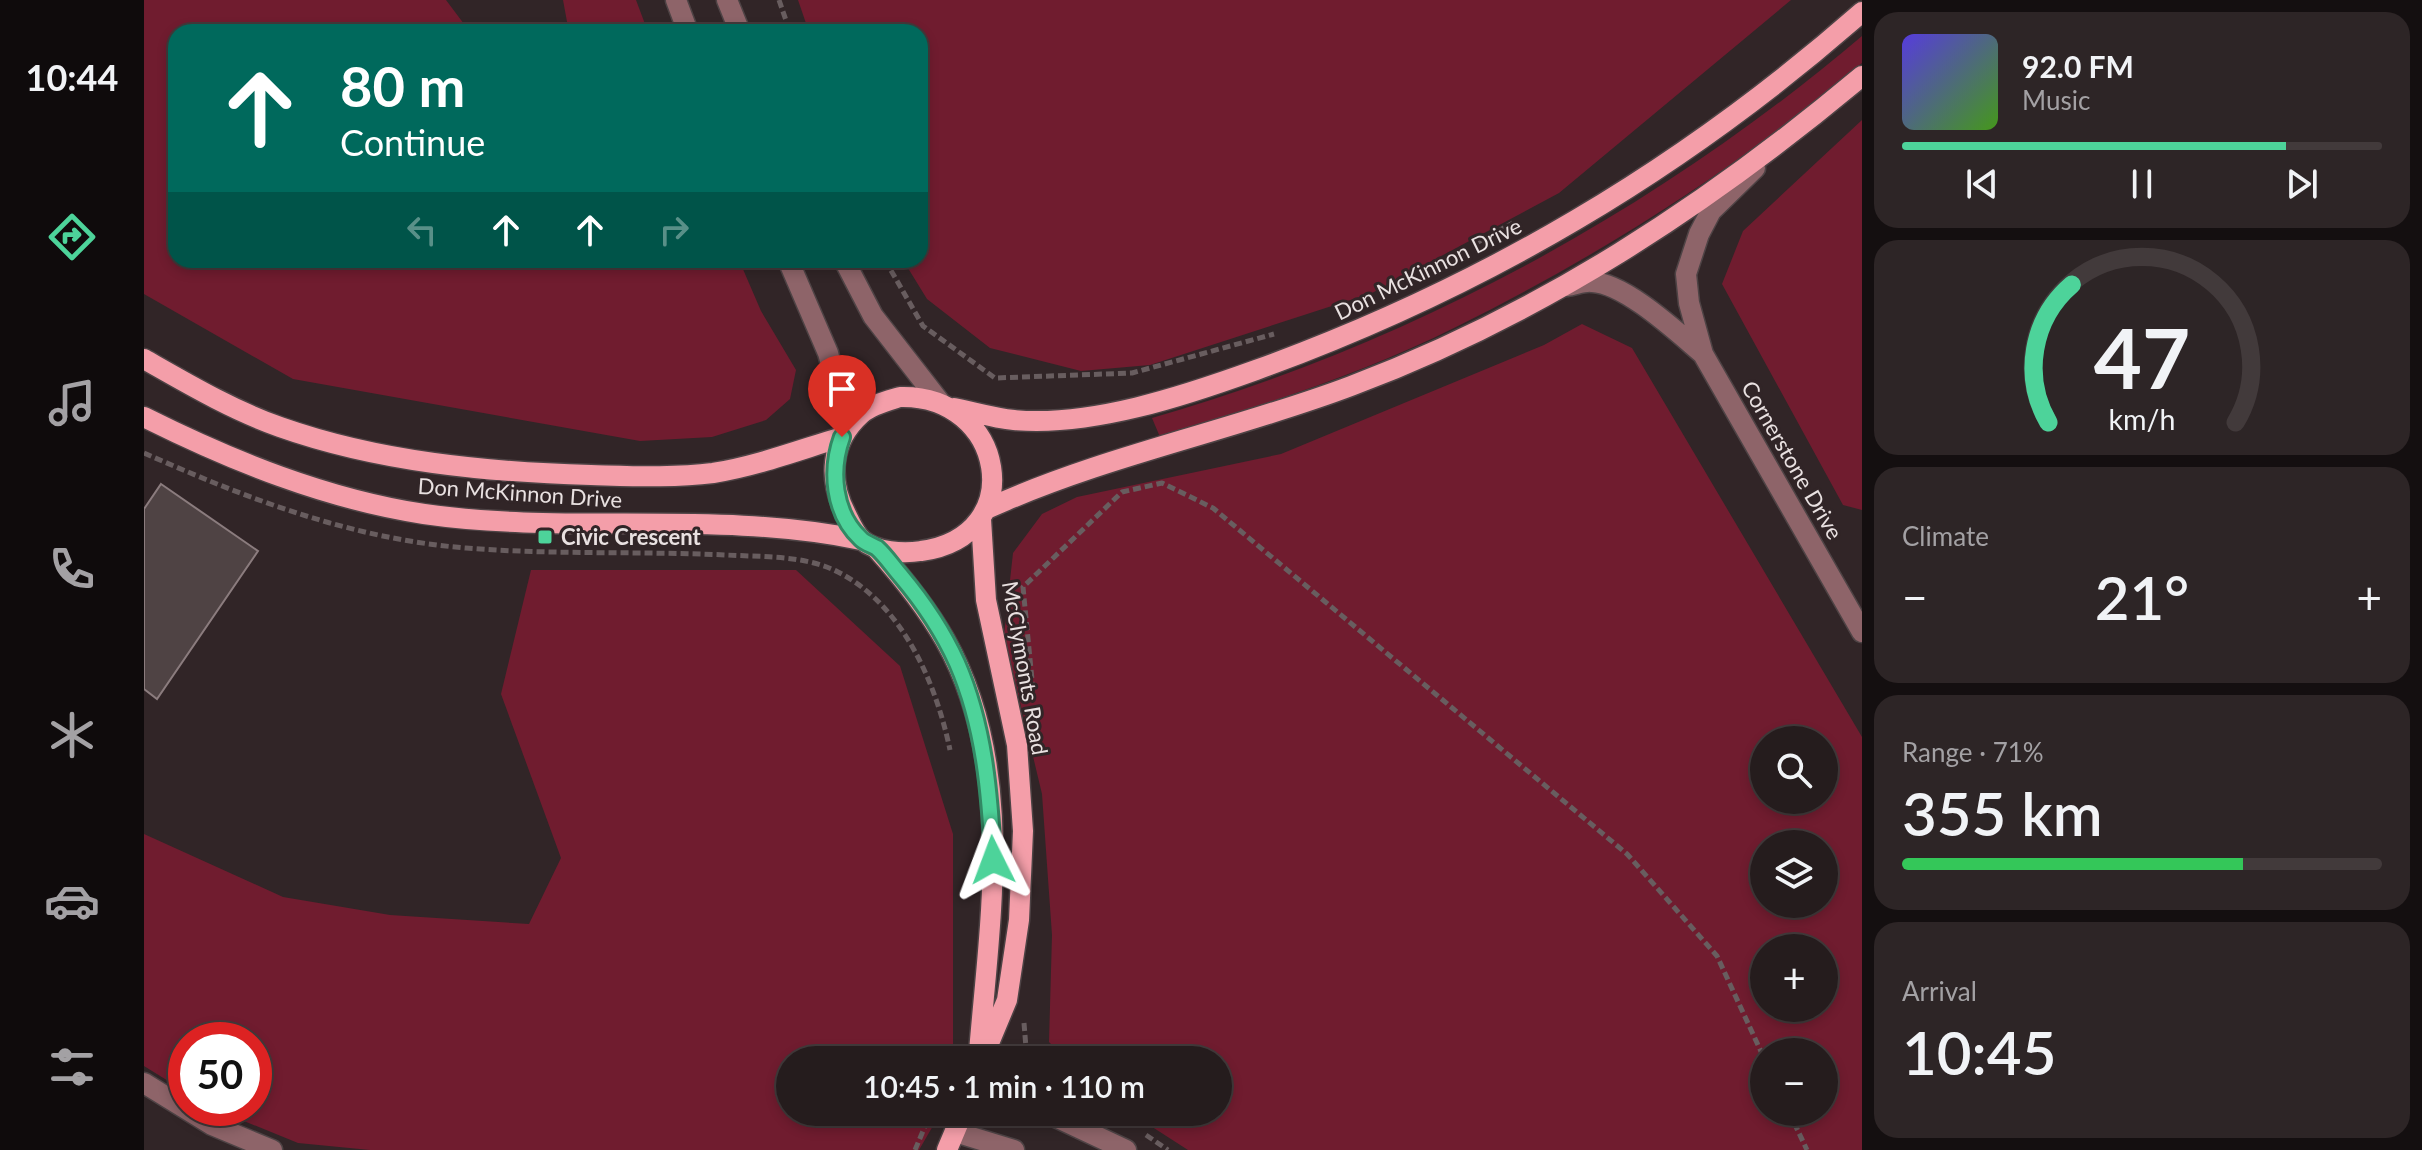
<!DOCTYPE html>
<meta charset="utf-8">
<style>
:root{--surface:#251c1d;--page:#2d2526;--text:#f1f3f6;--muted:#a3a1a4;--line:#423a3b;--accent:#4dd39a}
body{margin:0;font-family:Lato,sans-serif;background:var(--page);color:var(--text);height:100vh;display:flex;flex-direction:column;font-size:30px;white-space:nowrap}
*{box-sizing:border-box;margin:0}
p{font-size:26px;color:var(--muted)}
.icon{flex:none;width:44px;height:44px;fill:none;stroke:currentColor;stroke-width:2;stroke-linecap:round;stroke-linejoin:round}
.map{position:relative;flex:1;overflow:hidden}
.sheet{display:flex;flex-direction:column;gap:12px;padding:12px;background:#140f10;width:560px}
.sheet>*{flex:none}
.guide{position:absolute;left:24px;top:24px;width:760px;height:244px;border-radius:24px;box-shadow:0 4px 12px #0003,0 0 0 2px var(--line);background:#00695c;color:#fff;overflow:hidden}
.fabs{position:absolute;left:1606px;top:726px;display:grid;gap:16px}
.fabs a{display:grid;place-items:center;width:88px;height:88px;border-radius:50%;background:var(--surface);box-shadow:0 4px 12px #0003,0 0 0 2px var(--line);font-size:40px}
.speed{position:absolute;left:24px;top:1022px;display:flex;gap:16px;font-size:40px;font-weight:700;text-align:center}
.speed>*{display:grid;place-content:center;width:104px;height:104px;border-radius:50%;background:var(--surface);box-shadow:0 4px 12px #0003,0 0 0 2px var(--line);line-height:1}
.speed .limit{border:12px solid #d22;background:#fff;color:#111}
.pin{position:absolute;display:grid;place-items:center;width:68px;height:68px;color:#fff;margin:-82px -34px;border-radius:50% 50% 50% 0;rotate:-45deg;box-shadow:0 0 8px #0007}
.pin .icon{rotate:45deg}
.me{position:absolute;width:88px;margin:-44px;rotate:357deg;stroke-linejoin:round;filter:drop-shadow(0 0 6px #0008)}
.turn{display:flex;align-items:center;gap:28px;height:168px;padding:0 40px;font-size:36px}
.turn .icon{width:104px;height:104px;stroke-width:2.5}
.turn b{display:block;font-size:56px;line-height:68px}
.lanes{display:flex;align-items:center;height:76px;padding:0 40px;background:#0003;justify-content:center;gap:40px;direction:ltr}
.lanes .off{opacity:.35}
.big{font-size:60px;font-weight:600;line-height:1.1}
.sheet .card{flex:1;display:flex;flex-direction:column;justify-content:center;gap:12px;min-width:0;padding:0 28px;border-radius:24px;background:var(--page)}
.sheet .dial{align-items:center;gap:0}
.dial svg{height:208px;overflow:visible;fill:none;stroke:var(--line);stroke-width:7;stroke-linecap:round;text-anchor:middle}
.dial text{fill:var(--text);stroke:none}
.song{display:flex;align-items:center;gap:24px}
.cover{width:96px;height:96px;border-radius:12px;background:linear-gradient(135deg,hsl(250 70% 55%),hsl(100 70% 35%))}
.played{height:8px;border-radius:4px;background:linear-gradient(90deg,var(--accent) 80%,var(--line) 80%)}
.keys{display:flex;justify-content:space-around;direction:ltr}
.heat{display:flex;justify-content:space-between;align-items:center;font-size:44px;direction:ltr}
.charge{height:12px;border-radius:6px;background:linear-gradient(90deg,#34c759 71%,var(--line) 0)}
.trip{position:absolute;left:632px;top:1046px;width:456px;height:80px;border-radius:40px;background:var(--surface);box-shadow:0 4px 12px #0003,0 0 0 2px var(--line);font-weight:600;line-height:80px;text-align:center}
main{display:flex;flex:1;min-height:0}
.tabs{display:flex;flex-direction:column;width:144px;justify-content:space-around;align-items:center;background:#0f0b0c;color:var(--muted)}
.tabs .icon{width:56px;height:56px}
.tabs .current{color:var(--accent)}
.tabs b{font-size:36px;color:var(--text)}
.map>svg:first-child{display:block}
.green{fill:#701c2f;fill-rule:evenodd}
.building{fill:#4f4344;stroke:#8b7c7e;stroke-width:2}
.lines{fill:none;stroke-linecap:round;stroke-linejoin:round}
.minor-casing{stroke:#4e4345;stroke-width:23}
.major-casing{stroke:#4e4345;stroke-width:23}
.path{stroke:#685d5f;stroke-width:5;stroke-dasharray:8 4;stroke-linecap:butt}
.minor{stroke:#8e6469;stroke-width:20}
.major{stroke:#f49ea9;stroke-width:20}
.route-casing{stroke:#328964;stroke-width:20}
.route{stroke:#4dd39a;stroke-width:14}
.poi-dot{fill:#4dd39a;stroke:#312527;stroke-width:3}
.labels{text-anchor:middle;stroke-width:6;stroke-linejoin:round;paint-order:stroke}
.street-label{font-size:22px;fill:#e9e1e1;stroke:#312527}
.poi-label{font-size:22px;font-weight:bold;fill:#e9e1e1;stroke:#312527;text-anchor:start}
</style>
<main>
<nav class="tabs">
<b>10:44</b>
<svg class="icon current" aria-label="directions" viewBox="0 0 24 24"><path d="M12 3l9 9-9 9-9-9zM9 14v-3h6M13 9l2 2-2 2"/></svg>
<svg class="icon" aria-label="music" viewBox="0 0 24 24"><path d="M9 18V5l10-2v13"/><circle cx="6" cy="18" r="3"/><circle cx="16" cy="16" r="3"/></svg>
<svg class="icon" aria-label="phone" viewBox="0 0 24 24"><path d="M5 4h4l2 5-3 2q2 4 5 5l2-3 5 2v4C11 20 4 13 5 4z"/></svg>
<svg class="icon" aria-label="climate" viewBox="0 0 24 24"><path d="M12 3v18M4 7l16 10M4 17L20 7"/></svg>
<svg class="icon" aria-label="car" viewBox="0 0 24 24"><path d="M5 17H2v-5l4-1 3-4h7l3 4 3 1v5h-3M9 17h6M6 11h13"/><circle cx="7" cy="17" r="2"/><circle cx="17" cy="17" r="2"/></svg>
<svg class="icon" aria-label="filters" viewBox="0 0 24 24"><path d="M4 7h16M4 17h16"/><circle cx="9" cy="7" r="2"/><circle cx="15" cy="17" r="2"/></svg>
</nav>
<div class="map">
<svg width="1718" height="1150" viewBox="0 0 1718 1150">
<rect width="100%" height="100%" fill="#312527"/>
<!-- green -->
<path class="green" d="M 0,0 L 302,0 L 326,32 L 32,32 L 32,260 L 595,260 L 617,311 L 652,370 L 646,399 L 622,420 L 568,437 L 496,441 L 149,379 L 0,294 Z
M 419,0 L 492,0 L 504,32 L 416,32 L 424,27 Z
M 654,0 L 1647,0 L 1415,193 L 1228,293 L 1006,365 L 937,371 L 846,348 L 783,299 L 759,260 L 776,260 L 776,32 L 665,32 Z
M 1718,36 L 1718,63 C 1594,168 1457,255 1312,327 C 1218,374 1116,406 1016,437 L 1008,418 C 1268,343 1512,211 1718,36 Z
M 1718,120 L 1718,510 L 1699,505 L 1578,284 L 1599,231 Z
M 1438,324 L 1488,348 L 1718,737 L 1718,1150 L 1044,1150 L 985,1112 L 1074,1112 L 1074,1060 L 923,1060 L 905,1042 L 908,935 L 898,794 L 860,635 L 869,553 L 898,514 L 933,497 L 1137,454 L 1400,345 ZM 1620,740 L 1680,740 L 1680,800 L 1620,800 ZM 1620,844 L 1680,844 L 1680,904 L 1620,904 ZM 1620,948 L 1680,948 L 1680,1008 L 1620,1008 ZM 1620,1052 L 1680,1052 L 1680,1112 L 1620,1112 Z
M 387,570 L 652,570 L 756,666 L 809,834 L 809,1060 L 646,1060 L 646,1112 L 797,1112 L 775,1150 L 226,1150 L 154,1143 L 68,1108 L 110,1108 L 110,1040 L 42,1040 L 42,1092 L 0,1066 L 0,834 L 139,897 L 246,915 L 385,924 L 417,858 L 357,694 Z"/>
<!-- building -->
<path class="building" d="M 17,484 L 114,551 L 13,699 L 0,689 L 0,509 Z"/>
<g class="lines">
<!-- minor casing -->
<g class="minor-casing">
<path id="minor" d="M 532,0 L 544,32
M 583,0 L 596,32
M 1611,168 L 1567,211 L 1555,234 L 1542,274 L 1545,303 L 1559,354 L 1718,632
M 644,260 L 684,353 L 704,428
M 700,260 L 729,316 L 795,401
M 1423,286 C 1431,285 1440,281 1448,282 C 1481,283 1534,333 1559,354
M 0,1083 L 68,1125 L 128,1150
M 901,1112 L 982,1150
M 811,1132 L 870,1150"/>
</g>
<!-- major casing -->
<g class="major-casing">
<path id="major" d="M 0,359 C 44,384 88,410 136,427 C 235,462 343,472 447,475 C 487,476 530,478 569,473 C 613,466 655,450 698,437
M 756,397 C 861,394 887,536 777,551 C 759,554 732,552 718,540 C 711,534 706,522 702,514 C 684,479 686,442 717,414 C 727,405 743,401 756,397 Z
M 810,408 C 830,412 850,418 870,420 C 947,427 1040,396 1112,370 C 1338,288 1537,171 1718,12
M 0,417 C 88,461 182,499 280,514 C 425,535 574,510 717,540
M 845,508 C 962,455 1088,431 1207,386 C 1396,315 1564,205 1718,76
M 837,519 L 842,600 L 873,745 L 879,831 L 875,920 L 863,1000 L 838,1060
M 732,548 C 758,577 782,607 801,640 C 872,765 846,917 835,1052
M 803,1150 L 819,1112"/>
</g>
<!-- path -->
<path class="path" d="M 635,0 L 646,32
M 1332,243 L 1369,223
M 741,260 L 779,326 L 851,378 L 988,373 L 1130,334
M 0,453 C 104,499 208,539 322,548 C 409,555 496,551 582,555 C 619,557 661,555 694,572 C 759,605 792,683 806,750
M 889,690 L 879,587 L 978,492 L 1018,483 L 1069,508 L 1483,854 L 1573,956 L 1620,1058
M 880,1023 L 883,1060
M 805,1060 L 809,1046
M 1645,1112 L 1663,1150
M 1002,1135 L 1024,1150
M 771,1150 L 787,1112"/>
<!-- minor -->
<use href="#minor" class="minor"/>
<!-- major -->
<use href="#major" class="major"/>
</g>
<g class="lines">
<!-- route casing -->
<g class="route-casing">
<path id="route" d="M 698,437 C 686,470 689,513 717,539 C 721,543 728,545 733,548 C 742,556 749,567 757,576 C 778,601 799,632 813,663 C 840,725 846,793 849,860"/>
</g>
<!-- route -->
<use href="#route" class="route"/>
</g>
<!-- markers -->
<rect class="poi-dot" x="393" y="529" width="16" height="16" rx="4"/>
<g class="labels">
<!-- street labels -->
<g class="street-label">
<text transform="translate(1284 269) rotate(-26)" y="8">Don McKinnon Drive</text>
<text transform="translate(1648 460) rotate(60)" y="8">Cornerstone Drive</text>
<text transform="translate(376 493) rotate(4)" y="8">Don McKinnon Drive</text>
<text transform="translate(881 668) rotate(80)" y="8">McClymonts Road</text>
</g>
<!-- poi labels -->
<g class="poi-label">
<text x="417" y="545">Civic Crescent</text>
</g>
</g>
</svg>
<div class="fabs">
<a><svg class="icon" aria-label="search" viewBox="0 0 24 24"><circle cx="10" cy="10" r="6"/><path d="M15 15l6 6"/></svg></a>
<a><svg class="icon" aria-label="layers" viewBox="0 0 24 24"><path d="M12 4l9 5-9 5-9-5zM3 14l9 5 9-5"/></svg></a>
<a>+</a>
<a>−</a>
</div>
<div class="speed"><div class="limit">50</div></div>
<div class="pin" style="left:698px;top:437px;background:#d93025"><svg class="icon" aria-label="arrive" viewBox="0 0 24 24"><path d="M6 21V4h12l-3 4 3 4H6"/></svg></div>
<svg class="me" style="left:849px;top:860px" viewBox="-20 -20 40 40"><path d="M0-17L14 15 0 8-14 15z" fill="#4dd39a" stroke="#fff" stroke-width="4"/></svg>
<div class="trip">10:45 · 1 min · 110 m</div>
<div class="guide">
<div class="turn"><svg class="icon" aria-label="ahead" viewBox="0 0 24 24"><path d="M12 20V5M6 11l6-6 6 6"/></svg><div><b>80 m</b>Continue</div></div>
<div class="lanes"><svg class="icon off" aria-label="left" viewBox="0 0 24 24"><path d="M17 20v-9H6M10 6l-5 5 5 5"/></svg><svg class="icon" aria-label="ahead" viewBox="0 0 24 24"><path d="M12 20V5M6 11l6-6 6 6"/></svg><svg class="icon" aria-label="ahead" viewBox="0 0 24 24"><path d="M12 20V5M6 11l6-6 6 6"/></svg><svg class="icon off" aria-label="right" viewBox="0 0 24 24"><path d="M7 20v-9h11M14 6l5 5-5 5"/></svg></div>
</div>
</div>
<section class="sheet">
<div class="card">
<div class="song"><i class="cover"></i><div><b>92.0 FM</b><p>Music</p></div></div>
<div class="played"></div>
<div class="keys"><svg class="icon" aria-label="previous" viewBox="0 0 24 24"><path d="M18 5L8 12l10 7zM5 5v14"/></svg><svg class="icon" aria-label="pause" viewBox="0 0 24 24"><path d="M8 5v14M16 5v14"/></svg><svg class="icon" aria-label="next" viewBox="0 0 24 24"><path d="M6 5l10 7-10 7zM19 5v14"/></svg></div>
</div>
<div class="card dial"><svg viewBox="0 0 100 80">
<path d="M14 69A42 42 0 1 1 86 69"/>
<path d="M14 69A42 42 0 0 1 23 16" stroke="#4dd39a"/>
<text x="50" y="56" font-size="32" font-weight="700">47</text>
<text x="50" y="72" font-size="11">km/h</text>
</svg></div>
<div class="card"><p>Climate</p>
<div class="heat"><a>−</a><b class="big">21°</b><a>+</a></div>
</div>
<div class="card"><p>Range · 71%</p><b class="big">355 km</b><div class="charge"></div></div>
<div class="card"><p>Arrival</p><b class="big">10:45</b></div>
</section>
</main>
